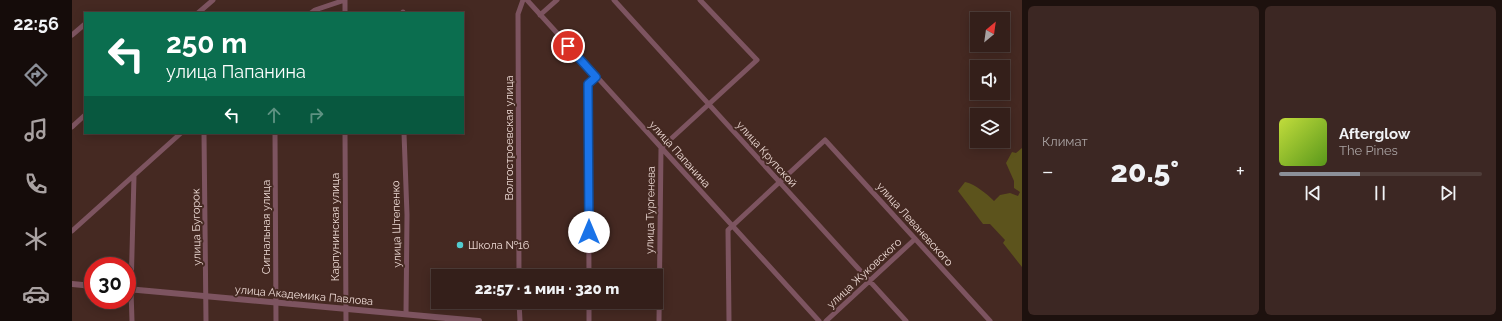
<!DOCTYPE html>
<html lang="ru">
<meta charset="utf-8">
<style>
:root{--surface:#341f1a;--page:#3c2723;--text:#f1f3f6;--muted:#a9a2a2;--line:#4e3d39;--accent:#8c9099}
body{margin:0;font-family:Raleway,sans-serif;background:var(--page);color:var(--text);height:100vh;display:flex;flex-direction:column;font-size:15px;white-space:nowrap}
*{box-sizing:border-box;margin:0}
p{font-size:13px;color:var(--muted)}
.icon{flex:none;width:22px;height:22px;fill:none;stroke:currentColor;stroke-width:2;stroke-linecap:round;stroke-linejoin:round}
.map{position:relative;flex:1;overflow:hidden}
.sheet{display:flex;flex-direction:column;gap:6px;padding:6px;background:#1d110e;width:480px}
.sheet>*{flex:none}
.top-card{position:absolute;left:12px;top:12px;width:380px;height:122px;border-radius:0px;box-shadow:0 2px 10px #0003,0 0 0 1px var(--line);background:#0b6e4f;color:#fff;overflow:hidden}
.needle{width:26px;rotate:29deg}
.fabs{position:absolute;left:898px;top:12px;display:grid;gap:8px}
.fabs a{display:grid;place-items:center;width:40px;height:40px;border-radius:0px;background:var(--surface);box-shadow:0 2px 10px #0003,0 0 0 1px var(--line);font-size:20px}
.speed{position:absolute;left:12px;top:257px;display:flex;gap:8px;font-size:20px;font-weight:700;text-align:center}
.speed>*{display:grid;place-content:center;width:52px;height:52px;border-radius:50%;background:var(--surface);box-shadow:0 2px 10px #0003,0 0 0 1px var(--line);line-height:1}
.speed .limit{border:6px solid #d22;background:#fff;color:#111}
.pin{position:absolute;display:grid;place-items:center;width:34px;height:34px;color:#fff;margin:-17px;border:2px solid #fff;border-radius:50%;box-shadow:0 1px 4px #0007}
.me{position:absolute;width:44px;margin:-22px;rotate:0deg;stroke-linejoin:round;filter:drop-shadow(0 0 3px #0008)}
.turn{display:flex;align-items:center;gap:14px;height:84px;padding:0 16px;font-size:18px}
.turn .icon{width:52px;height:52px;stroke-width:2.5}
.turn b{display:block;font-size:28px;line-height:34px}
.lanes{display:flex;align-items:center;height:38px;padding:0 16px;background:#0003;justify-content:center;gap:20px;direction:ltr}
.lanes .off{opacity:.35}
.big{font-size:30px;font-weight:800;line-height:1.1}
.sheet .widget{flex:1;display:flex;flex-direction:column;justify-content:center;gap:6px;min-width:0;padding:0 14px;border-radius:6px;background:var(--page)}
.song{display:flex;align-items:center;gap:12px}
.cover{width:48px;height:48px;border-radius:6px;background:linear-gradient(135deg,hsl(70 70% 55%),hsl(90 70% 35%))}
.played{height:4px;border-radius:2px;background:linear-gradient(90deg,var(--accent) 40%,var(--line) 40%)}
.keys{display:flex;justify-content:space-around;direction:ltr}
.heat{display:flex;justify-content:space-between;align-items:center;font-size:22px;direction:ltr}
.sheet .tiles{flex:1;display:grid;gap:6px;grid-template-columns:repeat(2,1fr)}
.trip{position:absolute;left:359px;top:269px;width:232px;height:40px;border-radius:0px;background:var(--surface);box-shadow:0 2px 10px #0003,0 0 0 1px var(--line);font-weight:800;line-height:40px;text-align:center}
main{display:flex;flex:1;min-height:0}
.tabs{display:flex;flex-direction:column;width:72px;justify-content:space-around;align-items:center;background:#150c0a;color:var(--muted)}
.tabs .icon{width:28px;height:28px}
.tabs .selected{color:var(--accent)}
.tabs b{font-size:18px;color:var(--text)}
.map>svg:first-child{display:block}
.green{fill:#5c531c}
.lines{fill:none;stroke-linecap:round;stroke-linejoin:round}
.minor{stroke:#7d5460;stroke-width:5}
.tertiary{stroke:#7d5460;stroke-width:6}
.route-casing{stroke:#114b97;stroke-width:10}
.route{stroke:#1a73e8;stroke-width:7}
.poi-dot{fill:#52ccd0;stroke:#452922;stroke-width:1.5}
.labels{text-anchor:middle;stroke-width:4;stroke-linejoin:round;paint-order:stroke}
.street-label{font-size:11px;fill:#eedbd6;stroke:#452922}
.poi-label{font-size:11px;fill:#eedbd6;stroke:#452922;text-anchor:start}
</style>
<main>
<nav class="tabs">
<b>22:56</b>
<svg class="icon selected" aria-label="directions" viewBox="0 0 24 24"><path d="M12 3l9 9-9 9-9-9zM9 14v-3h6M13 9l2 2-2 2"/></svg>
<svg class="icon" aria-label="music" viewBox="0 0 24 24"><path d="M9 18V5l10-2v13"/><circle cx="6" cy="18" r="3"/><circle cx="16" cy="16" r="3"/></svg>
<svg class="icon" aria-label="phone" viewBox="0 0 24 24"><path d="M5 4h4l2 5-3 2q2 4 5 5l2-3 5 2v4C11 20 4 13 5 4z"/></svg>
<svg class="icon" aria-label="climate" viewBox="0 0 24 24"><path d="M12 3v18M4 7l16 10M4 17L20 7"/></svg>
<svg class="icon" aria-label="car" viewBox="0 0 24 24"><path d="M5 17H2v-5l4-1 3-4h7l3 4 3 1v5h-3M9 17h6M6 11h13"/><circle cx="7" cy="17" r="2"/><circle cx="17" cy="17" r="2"/></svg>
</nav>
<div class="map">
<svg width="950" height="321" viewBox="0 0 950 321">
<rect width="100%" height="100%" fill="#452922"/>
<!-- green -->
<path class="green" d="M 950,148 L 950,267 L 931,243 L 933,240 L 918,224 L 911,224 L 886,191 L 893,182 C 903,184 915,194 922,201 L 928,195 L 938,193 L 946,196 L 948,192 L 942,188 L 942,181 L 934,163 L 940,152 L 944,153 Z"/>
<g class="lines">
<!-- minor -->
<path class="minor" d="M 273,0 L 273,13
M 455,0 L 747,321
M 542,0 L 834,321
M 126,13 L 141,0
M 239,13 L 243,10 L 273,0
M 331,13 L 331,12
M 468,15 L 485,0
M 0,35 L 13,24
M 0,127 L 13,115
M 132,133 L 134,321
M 203,133 L 204,321
M 273,133 L 274,321
M 332,133 L 335,215 L 334,314
M 0,231 L 109,133
M 447,276 L 446,14 L 451,0
M 517,276 L 516,84 L 524,77
M 447,302 L 448,321
M 517,302 L 517,321
M 60,321 L 59,290 L 62,176
M 587,321 L 589,148 L 685,60 L 628,0
M 657,321 L 656,230 L 753,140 L 918,321
M 754,321 L 843,239"/>
<!-- tertiary -->
<path class="tertiary" d="M 0,284 L 21,286
M 55,289 L 407,321"/>
</g>
<g class="lines">
<!-- route casing -->
<g class="route-casing">
<path id="route" d="M 496,46 L 524,77 L 516,84 L 517,232"/>
</g>
<!-- route -->
<use href="#route" class="route"/>
</g>
<!-- markers -->
<circle class="poi-dot" cx="388" cy="245" r="4"/>
<g class="labels">
<!-- street labels -->
<g class="street-label">
<text transform="translate(437 138) rotate(-90)" y="4">Волгостроевская улица</text>
<text transform="translate(608 154) rotate(48)" y="4">улица Папанина</text>
<text transform="translate(695 154) rotate(48)" y="4">улица Крупской</text>
<text transform="translate(578 210) rotate(-89)" y="4">улица Тургенева</text>
<text transform="translate(324 224) rotate(-91)" y="4">улица Штепенко</text>
<text transform="translate(843 224) rotate(48)" y="4">улица Леваневского</text>
<text transform="translate(124 227) rotate(-91)" y="4">улица Бугорок</text>
<text transform="translate(194 227) rotate(-90)" y="4">Сигнальная улица</text>
<text transform="translate(263 227) rotate(-90)" y="4">Карпунинская улица</text>
<text transform="translate(792 273) rotate(-43)" y="4">улица Жуковского</text>
<text transform="translate(232 295) rotate(5)" y="4">улица Академика Павлова</text>
</g>
<!-- poi labels -->
<g class="poi-label">
<text x="396" y="249">Школа №16</text>
</g>
</g>
</svg>
<div class="fabs">
<a><svg class="needle" viewBox="-14 -14 28 28"><path d="M0-13l5 13h-10z" fill="#e53935"/><path d="M0 13l5-13h-10z" fill="#a9a2a2"/></svg></a>
<a><svg class="icon" aria-label="sound" viewBox="0 0 24 24"><path d="M4 9h4l5-4v14l-5-4H4zM17 9q2 3 0 6"/></svg></a>
<a><svg class="icon" aria-label="layers" viewBox="0 0 24 24"><path d="M12 4l9 5-9 5-9-5zM3 14l9 5 9-5"/></svg></a>
</div>
<div class="speed"><div class="limit">30</div></div>
<div class="pin" style="left:496px;top:46px;background:#d93025"><svg class="icon" aria-label="arrive" viewBox="0 0 24 24"><path d="M6 21V4h12l-3 4 3 4H6"/></svg></div>
<svg class="me" style="left:517px;top:232px" viewBox="-20 -20 40 40"><circle r="19" fill="#fff"/><path d="M0-13L10 11 0 6-10 11z" fill="#1a73e8"/></svg>
<div class="trip">22:57 · 1 мин · 320 m</div>
<div class="top-card">
<div class="turn"><svg class="icon" aria-label="left" viewBox="0 0 24 24"><path d="M17 20v-9H6M10 6l-5 5 5 5"/></svg><div><b>250 m</b>улица Папанина</div></div>
<div class="lanes"><svg class="icon" aria-label="left" viewBox="0 0 24 24"><path d="M17 20v-9H6M10 6l-5 5 5 5"/></svg><svg class="icon off" aria-label="ahead" viewBox="0 0 24 24"><path d="M12 20V5M6 11l6-6 6 6"/></svg><svg class="icon off" aria-label="right" viewBox="0 0 24 24"><path d="M7 20v-9h11M14 6l5 5-5 5"/></svg></div>
</div>
</div>
<section class="sheet">
<div class="tiles">
<div class="widget"><p>Климат</p>
<div class="heat"><a>−</a><b class="big">20.5°</b><a>+</a></div>
</div>
<div class="widget">
<div class="song"><i class="cover"></i><div><b>Afterglow</b><p>The Pines</p></div></div>
<div class="played"></div>
<div class="keys"><svg class="icon" aria-label="previous" viewBox="0 0 24 24"><path d="M18 5L8 12l10 7zM5 5v14"/></svg><svg class="icon" aria-label="pause" viewBox="0 0 24 24"><path d="M8 5v14M16 5v14"/></svg><svg class="icon" aria-label="next" viewBox="0 0 24 24"><path d="M6 5l10 7-10 7zM19 5v14"/></svg></div>
</div>
</div>
</section>
</main>
